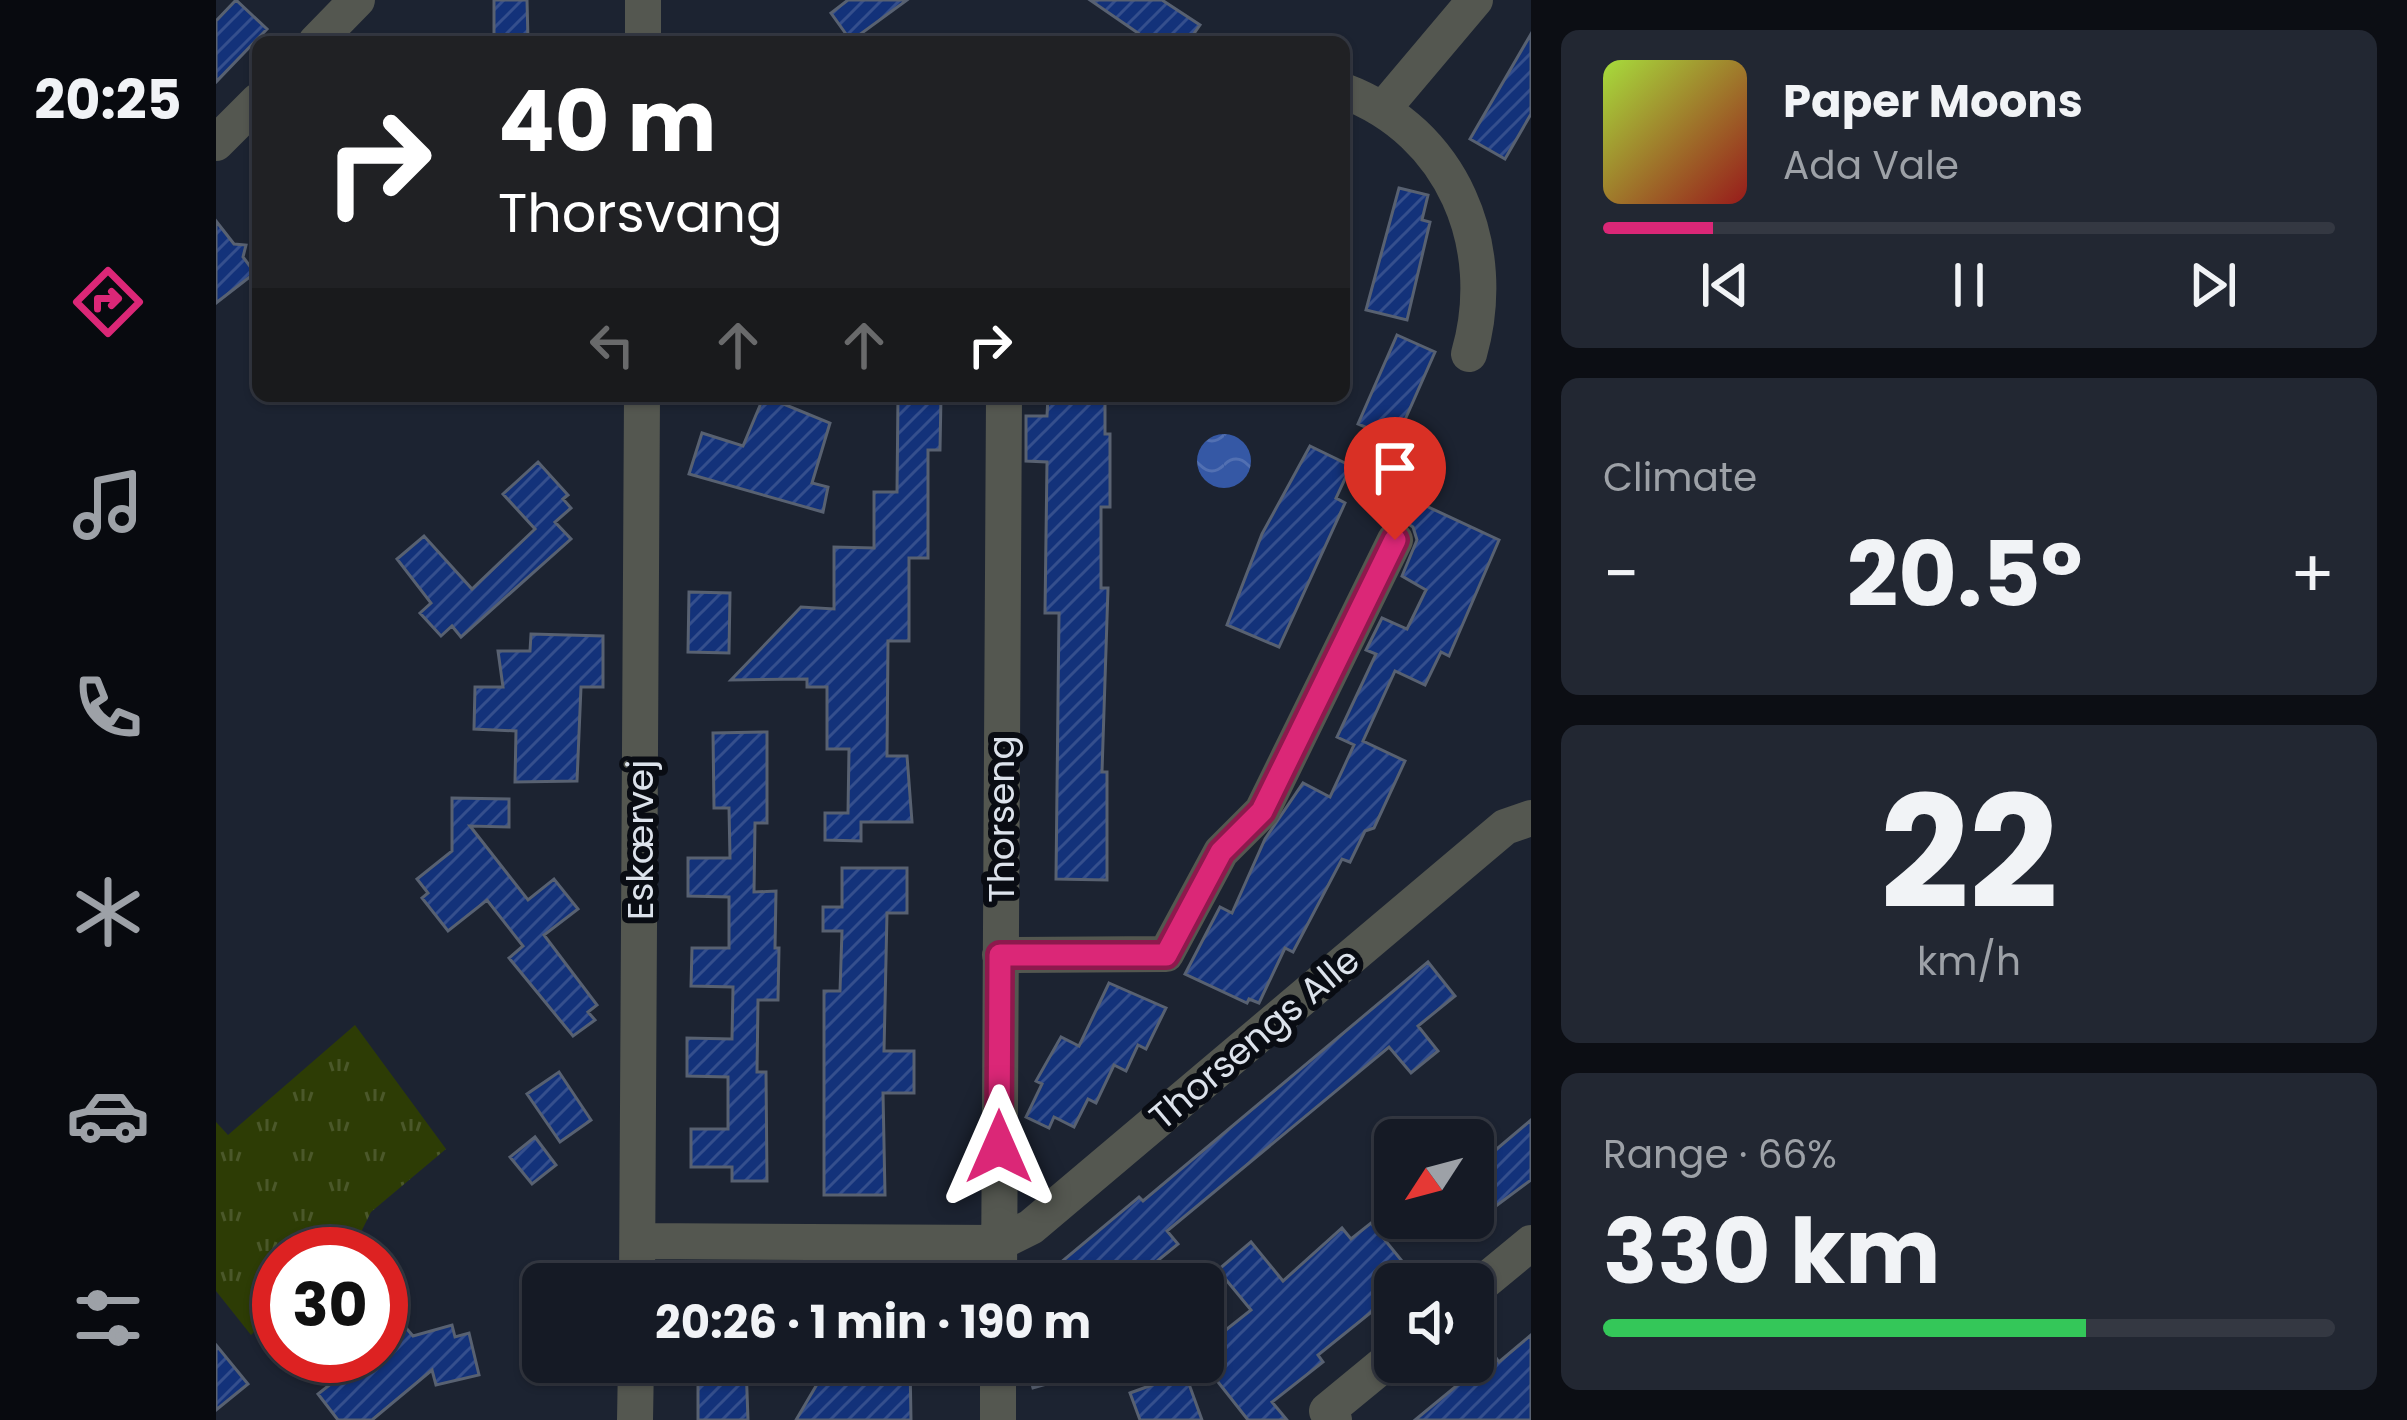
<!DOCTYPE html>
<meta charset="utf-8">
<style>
:root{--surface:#151a25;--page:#222732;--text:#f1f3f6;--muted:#9da1a7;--line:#343842;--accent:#db2777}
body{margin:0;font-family:Poppins,sans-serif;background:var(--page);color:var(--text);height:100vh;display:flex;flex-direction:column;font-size:45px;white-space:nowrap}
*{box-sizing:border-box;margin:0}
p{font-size:39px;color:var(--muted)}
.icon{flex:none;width:66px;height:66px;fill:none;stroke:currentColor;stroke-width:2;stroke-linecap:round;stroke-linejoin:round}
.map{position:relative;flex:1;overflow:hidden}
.details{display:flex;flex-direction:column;gap:30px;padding:30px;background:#0c0e14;width:876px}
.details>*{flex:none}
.top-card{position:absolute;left:36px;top:36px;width:1098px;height:366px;border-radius:18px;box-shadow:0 3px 9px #0004,0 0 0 3px var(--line);background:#202124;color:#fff;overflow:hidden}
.needle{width:78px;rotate:234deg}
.controls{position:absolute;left:1158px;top:1119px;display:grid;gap:24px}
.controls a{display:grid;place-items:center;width:120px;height:120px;border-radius:18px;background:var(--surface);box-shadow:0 3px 9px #0004,0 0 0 3px var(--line);font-size:60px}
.speed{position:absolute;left:36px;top:1227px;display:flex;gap:24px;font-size:60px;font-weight:700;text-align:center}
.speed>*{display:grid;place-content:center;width:156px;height:156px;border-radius:50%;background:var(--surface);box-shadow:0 3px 9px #0004,0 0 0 3px var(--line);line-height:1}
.speed .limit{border:18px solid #d22;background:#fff;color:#111}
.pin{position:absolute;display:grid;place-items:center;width:102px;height:102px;color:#fff;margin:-123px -51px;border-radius:50% 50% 50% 0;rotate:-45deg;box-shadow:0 0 12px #0007}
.pin .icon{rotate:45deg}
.me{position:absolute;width:132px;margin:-66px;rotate:0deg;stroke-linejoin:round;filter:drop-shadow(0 0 9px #0008)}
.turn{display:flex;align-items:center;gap:42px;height:252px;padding:0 48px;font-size:54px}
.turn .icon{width:156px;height:156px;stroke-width:2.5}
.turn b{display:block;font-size:84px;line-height:102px}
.lanes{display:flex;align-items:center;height:114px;padding:0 48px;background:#0003;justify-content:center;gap:60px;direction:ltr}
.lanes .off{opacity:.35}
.big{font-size:90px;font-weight:700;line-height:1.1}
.details .card{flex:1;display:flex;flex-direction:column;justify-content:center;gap:18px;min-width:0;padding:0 42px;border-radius:18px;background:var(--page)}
.details .dial{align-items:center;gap:0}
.dial b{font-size:156px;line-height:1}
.song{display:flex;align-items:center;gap:36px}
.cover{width:144px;height:144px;border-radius:18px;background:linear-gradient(135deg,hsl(80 70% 55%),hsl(0 70% 35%))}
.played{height:12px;border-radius:6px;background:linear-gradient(90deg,var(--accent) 15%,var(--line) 15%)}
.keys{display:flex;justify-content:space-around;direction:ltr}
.heat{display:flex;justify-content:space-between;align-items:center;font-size:66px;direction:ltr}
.charge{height:18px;border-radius:9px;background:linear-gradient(90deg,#34c759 66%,var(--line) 0)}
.trip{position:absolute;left:306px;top:1263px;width:702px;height:120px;border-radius:18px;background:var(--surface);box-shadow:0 3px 9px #0004,0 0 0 3px var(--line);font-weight:700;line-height:120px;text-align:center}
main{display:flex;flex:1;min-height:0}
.dock{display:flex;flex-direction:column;width:216px;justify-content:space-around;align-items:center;background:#080a0f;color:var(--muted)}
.dock .icon{width:84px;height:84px}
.dock .on{color:var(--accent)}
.dock b{font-size:54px;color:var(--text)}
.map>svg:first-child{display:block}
.grass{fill:url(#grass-tufts)}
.water{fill:url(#water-waves)}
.building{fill:url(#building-hatch);stroke:#586171;stroke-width:3}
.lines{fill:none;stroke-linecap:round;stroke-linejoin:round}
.minor{stroke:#545750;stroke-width:36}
.route-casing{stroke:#8e194d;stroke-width:30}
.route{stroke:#db2777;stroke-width:21}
.labels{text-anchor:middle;stroke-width:12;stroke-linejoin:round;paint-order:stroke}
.street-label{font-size:36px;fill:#dce2eb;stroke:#090c13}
</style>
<main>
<nav class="dock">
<b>20:25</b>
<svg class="icon on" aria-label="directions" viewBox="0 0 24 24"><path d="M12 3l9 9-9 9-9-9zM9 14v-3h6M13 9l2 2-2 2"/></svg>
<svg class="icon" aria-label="music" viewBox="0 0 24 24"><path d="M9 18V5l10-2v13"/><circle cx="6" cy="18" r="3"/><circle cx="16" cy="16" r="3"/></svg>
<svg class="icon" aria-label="phone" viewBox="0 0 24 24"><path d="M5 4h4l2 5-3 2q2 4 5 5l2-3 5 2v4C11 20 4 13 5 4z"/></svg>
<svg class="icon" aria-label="climate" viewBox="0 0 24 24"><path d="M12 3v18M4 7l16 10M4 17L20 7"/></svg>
<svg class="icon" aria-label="car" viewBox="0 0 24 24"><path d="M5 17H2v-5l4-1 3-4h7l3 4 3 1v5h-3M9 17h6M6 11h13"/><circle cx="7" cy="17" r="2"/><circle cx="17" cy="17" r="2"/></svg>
<svg class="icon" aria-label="filters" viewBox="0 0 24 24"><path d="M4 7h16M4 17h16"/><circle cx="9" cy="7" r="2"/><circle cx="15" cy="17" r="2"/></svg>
</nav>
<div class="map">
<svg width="1315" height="1420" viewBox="0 0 1315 1420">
<defs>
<pattern id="grass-tufts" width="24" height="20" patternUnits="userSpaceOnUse" patternTransform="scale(3)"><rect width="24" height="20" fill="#2d3c05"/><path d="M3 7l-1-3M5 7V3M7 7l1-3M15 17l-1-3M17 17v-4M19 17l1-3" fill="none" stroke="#4b582a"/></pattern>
<pattern id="water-waves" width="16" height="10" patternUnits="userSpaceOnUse" patternTransform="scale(3)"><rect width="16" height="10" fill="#3558a5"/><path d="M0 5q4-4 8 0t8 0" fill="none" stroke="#5270b2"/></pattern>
<pattern id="building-hatch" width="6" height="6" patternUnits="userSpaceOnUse" patternTransform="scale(3)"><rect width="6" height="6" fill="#13327a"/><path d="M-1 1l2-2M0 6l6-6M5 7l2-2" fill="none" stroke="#354f8d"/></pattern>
</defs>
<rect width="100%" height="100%" fill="#1c2331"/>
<!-- grass -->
<path class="grass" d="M 139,1025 L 230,1149 L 155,1212 L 134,1254 L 63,1254 L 63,1307 L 35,1335 L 0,1291 L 0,1122 L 12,1135 Z"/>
<!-- water -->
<path class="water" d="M981 461a27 27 0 1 1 54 0a27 27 0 1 1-54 0Z"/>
<!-- building -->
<path class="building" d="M 20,0 L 51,29 L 0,82 L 0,21 Z
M 278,0 L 311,0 L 312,41 L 278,41 Z
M 632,0 L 691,0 L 635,41 L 615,13 Z
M 874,0 L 946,0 L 984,25 L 972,42 L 935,42 Z
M 1315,34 L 1315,114 L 1289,159 L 1254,139 Z
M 1183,188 L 1212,195 L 1206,220 L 1214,222 L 1191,320 L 1150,310 Z
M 0,221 L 18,244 L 30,245 L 27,257 L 39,273 L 0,303 Z
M 1181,335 L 1219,352 L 1180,440 L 1142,424 Z
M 548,396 L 614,423 L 596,483 L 612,487 L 607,512 L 473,474 L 486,433 L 527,446 Z
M 682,396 L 725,396 L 724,450 L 712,450 L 712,558 L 693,558 L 693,641 L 672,641 L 671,756 L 691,756 L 696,822 L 645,822 L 645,841 L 609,840 L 609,813 L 632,813 L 633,749 L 611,749 L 611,687 L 591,687 L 591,679 L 515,680 L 585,607 L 618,609 L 618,547 L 658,548 L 658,492 L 681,492 Z
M 832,396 L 889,396 L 889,434 L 894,434 L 894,507 L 885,507 L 885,588 L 892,588 L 886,772 L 891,772 L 891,880 L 840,879 L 843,613 L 829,613 L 831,462 L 810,461 L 810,416 L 831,416 Z
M 1094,446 L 1135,466 L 1120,498 L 1129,503 L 1063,647 L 1011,625 L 1046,534 Z
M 322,462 L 352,495 L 347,499 L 355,508 L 339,522 L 355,539 L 245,637 L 236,626 L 225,636 L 204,613 L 215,603 L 181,559 L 208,536 L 256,589 L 319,529 L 287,494 Z
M 1193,498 L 1283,540 L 1233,656 L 1225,652 L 1209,685 L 1179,671 L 1147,741 L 1189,761 L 1158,828 L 1149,831 L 1134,862 L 1126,859 L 1077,952 L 1069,948 L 1043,1003 L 1033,999 L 1031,1003 L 969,974 L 1004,907 L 1016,913 L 1049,839 L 1087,783 L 1114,797 L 1138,745 L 1121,737 L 1160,654 L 1150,650 L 1166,618 L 1191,629 L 1210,590 L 1186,576 L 1201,540 L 1197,527 L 1182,518 Z
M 473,592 L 514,593 L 513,653 L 472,652 Z
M 315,634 L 387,636 L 387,687 L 365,687 L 361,781 L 299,782 L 300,731 L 258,729 L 259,687 L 287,687 L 282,651 L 314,651 Z
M 551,732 L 551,823 L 539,823 L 538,892 L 560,891 L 559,948 L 563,948 L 562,1000 L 542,1000 L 541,1072 L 550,1072 L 551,1181 L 516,1181 L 516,1167 L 475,1167 L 475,1129 L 512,1129 L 512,1077 L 471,1076 L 471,1038 L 516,1039 L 517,987 L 475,986 L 476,948 L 513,948 L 513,897 L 472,896 L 472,858 L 514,858 L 513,808 L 498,808 L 497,733 Z
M 236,798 L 293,799 L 293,827 L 254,826 L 312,900 L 338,879 L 362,909 L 328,935 L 381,1005 L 372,1012 L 379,1020 L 357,1036 L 293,958 L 307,946 L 271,900 L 232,931 L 206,898 L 212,893 L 201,879 L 236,851 Z
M 626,868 L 691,868 L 691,913 L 671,913 L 668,1051 L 698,1051 L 698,1093 L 667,1093 L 669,1195 L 608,1195 L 608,991 L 624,991 L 626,931 L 607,931 L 607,907 L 626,907 Z
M 1212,962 L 1239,996 L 1202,1026 L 1222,1051 L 1195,1073 L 1173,1047 L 951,1231 L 962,1244 L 913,1284 L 819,1284 L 923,1197 L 927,1201 Z
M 893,983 L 950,1008 L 930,1049 L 922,1045 L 910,1071 L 898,1065 L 880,1103 L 872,1099 L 858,1127 L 838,1117 L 833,1128 L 810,1117 L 826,1084 L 820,1081 L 845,1037 L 863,1046 Z
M 343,1072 L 375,1120 L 344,1142 L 311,1094 Z
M 1315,1120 L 1315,1180 L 1257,1223 L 1257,1169 Z
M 319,1137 L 340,1165 L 316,1184 L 294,1157 Z
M 1155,1223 L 1199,1277 L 1179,1284 L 1179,1293 L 1102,1355 L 1107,1362 L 1056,1402 L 1071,1420 L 1032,1420 L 987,1363 L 987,1348 L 1035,1310 L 1002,1270 L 1035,1242 L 1067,1281 L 1126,1228 L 1135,1239 Z
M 165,1299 L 197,1336 L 236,1325 L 239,1337 L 253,1333 L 263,1375 L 220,1385 L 216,1370 L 156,1420 L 122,1420 L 102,1394 L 150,1356 L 165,1356 Z
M 1315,1335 L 1315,1420 L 1199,1420 L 1278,1355 L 1283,1362 Z
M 0,1345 L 32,1384 L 0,1410 Z
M 482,1362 L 530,1364 L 532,1420 L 482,1420 Z
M 665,1362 L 694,1362 L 695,1420 L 580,1420 L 610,1369 L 665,1370 Z
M 810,1362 L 883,1362 L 884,1369 L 817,1388 Z
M 969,1373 L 986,1420 L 924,1420 L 914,1393 Z"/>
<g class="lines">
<!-- minor -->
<path class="minor" d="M 427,0 L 427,42
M 100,42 L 141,0
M 1128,91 C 1237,132 1284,246 1253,354
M 1167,109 L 1259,0
M 0,143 L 42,101
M 784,955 L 950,954 L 1005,852 L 1046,811 L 1179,540
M 422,1241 L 783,1243 L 815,1227 L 1289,827 L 1315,818
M 421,1284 L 426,396
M 783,1284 L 788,396
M 1257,1291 L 1315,1243
M 419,1420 L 420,1362
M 782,1420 L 782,1362
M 1118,1420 L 1111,1411 L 1179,1355"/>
</g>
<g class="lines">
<!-- route casing -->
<g class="route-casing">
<path id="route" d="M 783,1147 L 784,955 L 950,955 L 1005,852 L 1046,811 L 1179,540"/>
</g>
<!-- route -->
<use href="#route" class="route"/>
</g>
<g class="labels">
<!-- street labels -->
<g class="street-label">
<text transform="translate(785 819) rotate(-90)" y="13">Thorseng</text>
<text transform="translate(424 840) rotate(-90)" y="13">Eskærvej</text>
<text transform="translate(1038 1038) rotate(-40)" y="13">Thorsengs Alle</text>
</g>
</g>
</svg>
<div class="controls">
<a><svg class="needle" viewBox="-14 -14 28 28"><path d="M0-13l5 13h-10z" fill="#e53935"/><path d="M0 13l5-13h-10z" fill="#9da1a7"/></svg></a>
<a><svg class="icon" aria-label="sound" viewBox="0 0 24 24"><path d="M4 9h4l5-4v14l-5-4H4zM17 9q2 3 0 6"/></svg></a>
</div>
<div class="speed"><div class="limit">30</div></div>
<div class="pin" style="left:1179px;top:540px;background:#d93025"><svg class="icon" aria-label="arrive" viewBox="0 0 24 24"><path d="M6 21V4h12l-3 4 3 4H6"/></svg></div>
<svg class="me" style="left:783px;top:1147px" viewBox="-20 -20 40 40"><path d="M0-17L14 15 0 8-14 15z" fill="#db2777" stroke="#fff" stroke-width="4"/></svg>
<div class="trip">20:26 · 1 min · 190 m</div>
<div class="top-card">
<div class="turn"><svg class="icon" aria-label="right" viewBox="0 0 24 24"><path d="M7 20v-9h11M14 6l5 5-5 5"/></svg><div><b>40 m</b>Thorsvang</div></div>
<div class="lanes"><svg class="icon off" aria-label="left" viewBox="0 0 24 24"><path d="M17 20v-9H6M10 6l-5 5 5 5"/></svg><svg class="icon off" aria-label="ahead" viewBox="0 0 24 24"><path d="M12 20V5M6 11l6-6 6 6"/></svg><svg class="icon off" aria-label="ahead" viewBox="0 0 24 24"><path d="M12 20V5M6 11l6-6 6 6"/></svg><svg class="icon" aria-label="right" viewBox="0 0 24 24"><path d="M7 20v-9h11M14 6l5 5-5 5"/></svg></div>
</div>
</div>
<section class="details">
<div class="card">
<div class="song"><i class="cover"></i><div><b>Paper Moons</b><p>Ada Vale</p></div></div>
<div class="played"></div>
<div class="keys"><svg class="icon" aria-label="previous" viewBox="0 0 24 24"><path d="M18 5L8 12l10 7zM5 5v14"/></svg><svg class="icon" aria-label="pause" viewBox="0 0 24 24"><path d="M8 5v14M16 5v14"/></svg><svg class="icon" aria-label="next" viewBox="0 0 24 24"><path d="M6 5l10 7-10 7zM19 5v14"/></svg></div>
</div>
<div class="card"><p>Climate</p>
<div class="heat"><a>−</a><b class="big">20.5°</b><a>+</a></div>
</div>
<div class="card dial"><b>22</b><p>km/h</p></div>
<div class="card"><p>Range · 66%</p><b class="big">330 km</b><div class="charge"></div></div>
</section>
</main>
